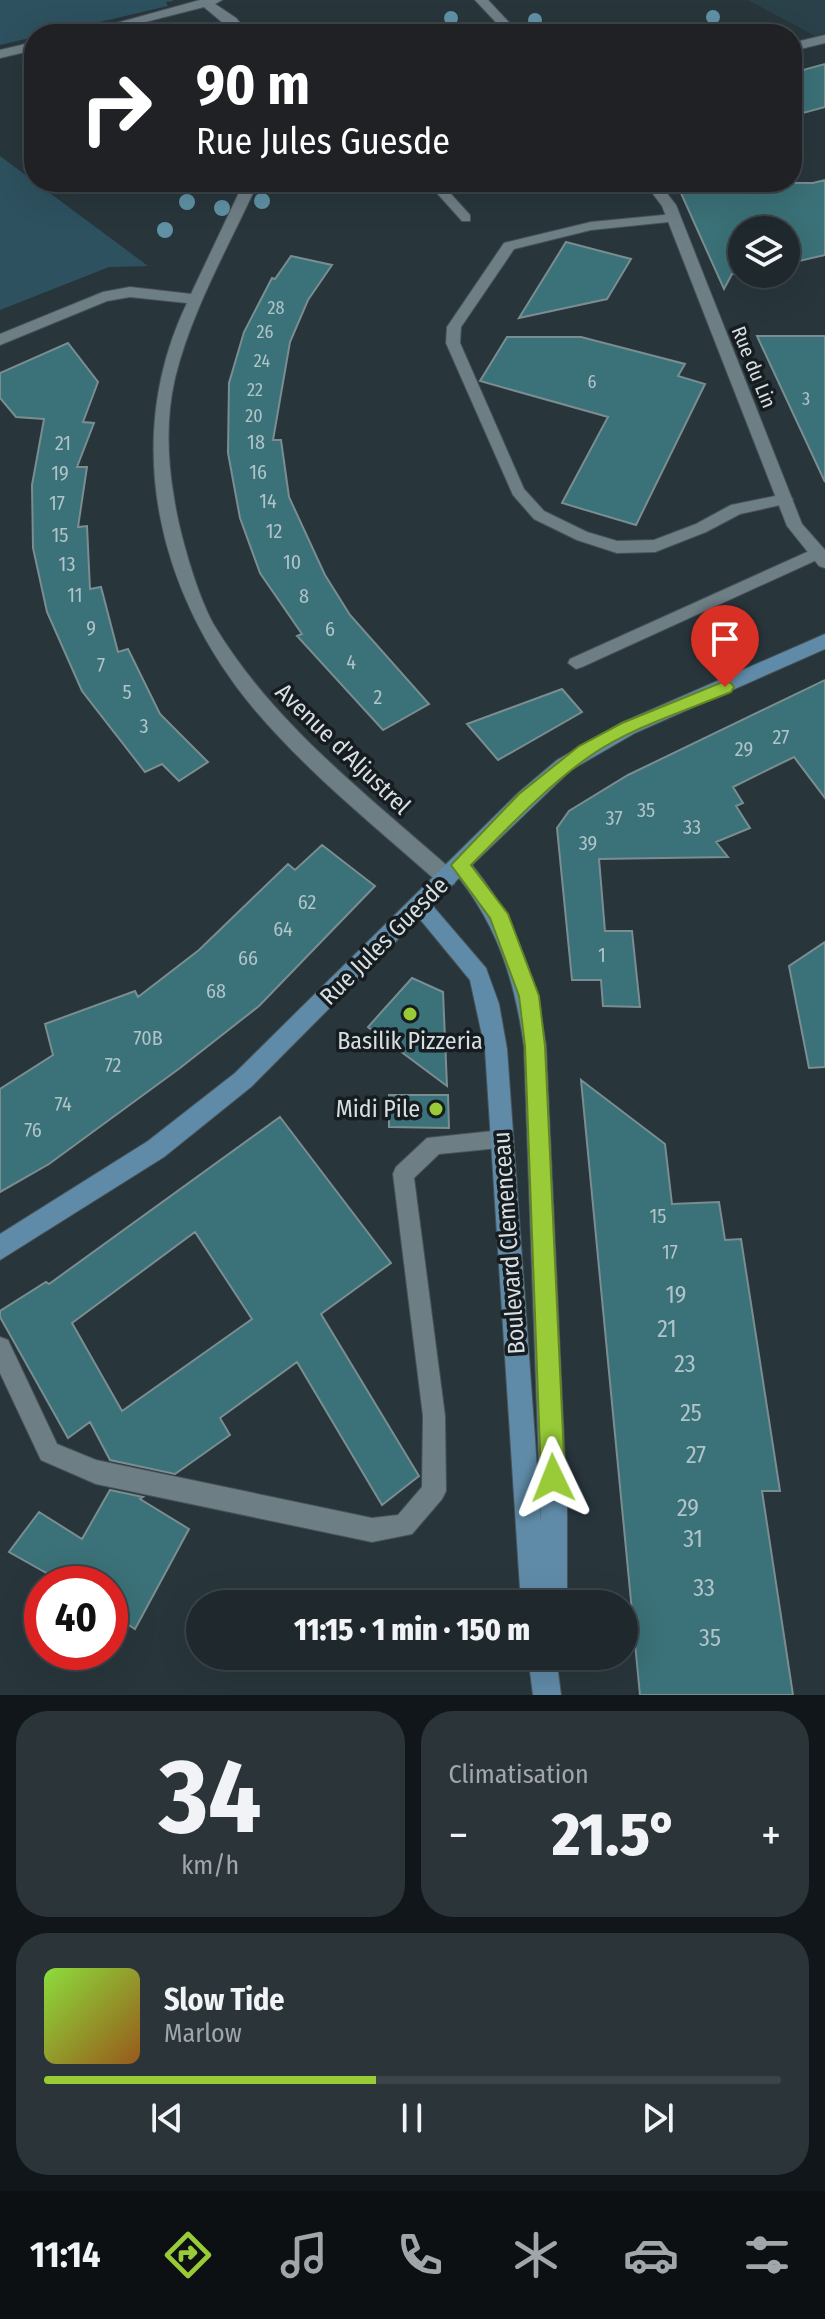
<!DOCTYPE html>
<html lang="fr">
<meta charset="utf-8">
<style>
:root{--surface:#1e282d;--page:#2b3439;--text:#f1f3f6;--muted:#a1a6aa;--line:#3c4449;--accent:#98cb37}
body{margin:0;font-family:"Fira Sans Condensed",sans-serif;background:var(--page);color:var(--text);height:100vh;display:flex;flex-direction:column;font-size:30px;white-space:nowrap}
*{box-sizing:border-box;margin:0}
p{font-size:26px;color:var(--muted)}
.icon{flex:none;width:44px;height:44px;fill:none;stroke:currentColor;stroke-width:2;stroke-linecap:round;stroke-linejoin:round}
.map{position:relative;height:1695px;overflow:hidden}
.sheet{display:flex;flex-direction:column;gap:16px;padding:16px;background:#101619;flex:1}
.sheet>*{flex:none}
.hud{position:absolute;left:24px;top:24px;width:778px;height:168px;border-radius:32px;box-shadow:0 8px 32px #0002,0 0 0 2px var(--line);background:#202124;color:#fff;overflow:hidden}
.buttons{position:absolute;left:728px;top:216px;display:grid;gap:16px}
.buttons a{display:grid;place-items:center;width:72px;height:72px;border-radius:50%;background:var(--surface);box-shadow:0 8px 32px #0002,0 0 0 2px var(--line);font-size:40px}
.speed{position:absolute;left:24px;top:1566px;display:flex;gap:16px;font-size:40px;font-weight:700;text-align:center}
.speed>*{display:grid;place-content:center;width:104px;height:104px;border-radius:50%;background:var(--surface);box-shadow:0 8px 32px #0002,0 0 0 2px var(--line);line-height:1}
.speed .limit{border:12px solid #d22;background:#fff;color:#111}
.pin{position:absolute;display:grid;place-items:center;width:68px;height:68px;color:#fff;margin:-82px -34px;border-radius:50% 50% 50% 0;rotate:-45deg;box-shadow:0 0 8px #0007}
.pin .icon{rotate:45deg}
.me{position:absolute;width:88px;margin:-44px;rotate:358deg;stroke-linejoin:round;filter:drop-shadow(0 0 6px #0008)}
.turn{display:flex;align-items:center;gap:28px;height:168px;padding:0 40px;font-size:36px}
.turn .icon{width:104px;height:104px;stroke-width:2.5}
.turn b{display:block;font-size:56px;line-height:68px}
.big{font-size:60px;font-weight:800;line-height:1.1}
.sheet .card{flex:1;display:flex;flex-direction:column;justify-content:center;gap:12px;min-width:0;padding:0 28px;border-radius:32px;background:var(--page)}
.sheet .dial{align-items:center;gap:0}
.dial b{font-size:104px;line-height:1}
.song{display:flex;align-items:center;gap:24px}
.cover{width:96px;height:96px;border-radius:12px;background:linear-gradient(135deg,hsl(90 70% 55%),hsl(30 70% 35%))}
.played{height:8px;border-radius:4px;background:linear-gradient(90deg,var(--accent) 45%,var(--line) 45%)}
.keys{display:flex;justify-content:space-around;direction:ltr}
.heat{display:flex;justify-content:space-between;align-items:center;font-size:44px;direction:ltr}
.sheet .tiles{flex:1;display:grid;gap:16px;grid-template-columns:1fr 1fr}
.card:last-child{grid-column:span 2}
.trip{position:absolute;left:186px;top:1590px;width:452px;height:80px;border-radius:40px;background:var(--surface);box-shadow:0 8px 32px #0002,0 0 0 2px var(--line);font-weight:800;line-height:80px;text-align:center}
.dock{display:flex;height:128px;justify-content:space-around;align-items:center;background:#0c1012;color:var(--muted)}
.dock .icon{width:56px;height:56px}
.dock .current{color:var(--accent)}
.dock b{font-size:36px;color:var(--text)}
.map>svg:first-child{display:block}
.built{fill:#2b414a}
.green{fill:#2e515f}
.building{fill:#3b7178;stroke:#7a8d90;stroke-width:2;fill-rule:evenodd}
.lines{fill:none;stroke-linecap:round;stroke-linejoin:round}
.lane-casing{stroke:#475358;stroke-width:2}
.street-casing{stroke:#475358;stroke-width:2}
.secondary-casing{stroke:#475358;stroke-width:2}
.lane{fill:#6e7e85;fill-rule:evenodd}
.street{fill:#6e7e85;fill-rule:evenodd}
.secondary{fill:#608ba8;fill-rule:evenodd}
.tree{fill:#6091a5}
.route{fill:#98cb37;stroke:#638424;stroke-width:2}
.poi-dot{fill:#98cb37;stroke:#161c1f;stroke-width:3}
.labels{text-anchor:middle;stroke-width:7;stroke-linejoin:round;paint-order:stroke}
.far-number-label{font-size:18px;fill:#afc4c8}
.far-street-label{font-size:20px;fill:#d6dfe2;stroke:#161c1f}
.number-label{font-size:20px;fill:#afc4c8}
.street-label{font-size:24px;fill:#d6dfe2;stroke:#161c1f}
.poi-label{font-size:24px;fill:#d6dfe2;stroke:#161c1f}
.near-number-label{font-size:24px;fill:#afc4c8}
</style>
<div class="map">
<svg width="825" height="1695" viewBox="0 0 825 1695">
<rect width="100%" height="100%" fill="#28363c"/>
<!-- built -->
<path class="built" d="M 748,0 L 825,0 L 825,33 L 815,36 Z"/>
<!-- green -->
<path class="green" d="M 0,0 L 173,0 L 173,1 L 166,2 L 168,6 L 48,34 L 34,34 L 34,37 L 0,45 Z
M 0,156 L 148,266 L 109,267 L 0,310 Z"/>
<!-- building -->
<path class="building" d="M 825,64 L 825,107 L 792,116 L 792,73 Z
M 825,180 L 825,255 L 786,264 L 786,230 L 742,230 L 742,272 L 732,274 L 724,289 L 676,182 L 813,183 Z
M 566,242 L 631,259 L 607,299 L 519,318 Z
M 291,256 L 332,265 L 308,300 L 290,342 L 273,440 L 281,440 L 289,497 L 325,575 L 350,615 L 429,704 L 383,730 L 297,636 L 302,634 L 260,573 L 240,518 L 228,453 L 229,383 L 244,332 L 272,278 L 275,279 Z
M 757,336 L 825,336 L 825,482 Z
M 507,337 L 581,337 L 685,364 L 678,376 L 705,384 L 636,525 L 562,503 L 608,417 L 480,381 Z
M 68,343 L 98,382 L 83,422 L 94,423 L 77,467 L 87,467 L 78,527 L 87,526 L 90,589 L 101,587 L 118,652 L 128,649 L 160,714 L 208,762 L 179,781 L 162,764 L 145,772 L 82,691 L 47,612 L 33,548 L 32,485 L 44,419 L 16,417 L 0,398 L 0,373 Z
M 825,680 L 825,798 L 794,757 L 733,787 L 743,803 L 736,806 L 750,828 L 716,842 L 728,857 L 599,859 L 605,931 L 632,931 L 640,1007 L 603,1006 L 601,980 L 572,980 L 557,828 L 569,811 L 628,775 Z
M 562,689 L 582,712 L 498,760 L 467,724 Z
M 322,845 L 375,886 L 259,1006 L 180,1068 L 49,1164 L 0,1192 L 0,1089 L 53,1055 L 45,1024 L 135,991 L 138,997 L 199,950 L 288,864 L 295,870 Z
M 825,942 L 825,1067 L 809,1068 L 789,966 Z
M 412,978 L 443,992 L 447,1086 L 368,1027 Z
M 581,1080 L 665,1144 L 672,1204 L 719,1202 L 725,1240 L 741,1239 L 780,1491 L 762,1491 L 793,1695 L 640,1695 Z
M 389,1095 L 448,1095 L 449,1128 L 389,1127 Z
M 280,1117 L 391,1263 L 321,1314 L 419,1476 L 382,1505 L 297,1362 L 220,1418 L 230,1435 L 175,1474 L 110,1460 L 90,1422 L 68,1438 L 0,1317 L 0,1311 L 46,1282 L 49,1284 ZM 195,1232 L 252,1319 L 122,1411 L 72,1323 Z
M 110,1490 L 143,1497 L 140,1499 L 189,1529 L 135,1629 L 110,1613 L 110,1584 L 66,1584 L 9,1552 L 39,1512 L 82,1539 Z"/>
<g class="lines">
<!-- lane casing -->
<g class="lane-casing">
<path id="lane" d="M 427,182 L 440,182 L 470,215 L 470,221 L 462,221 Z
M 674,214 L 680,218 L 678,221 L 591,230 L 514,249 L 461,327 L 460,343 L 524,489 L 544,511 L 587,532 L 617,541 L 654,540 L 696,524 L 731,505 L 785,494 L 793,499 L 785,504 L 740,514 L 706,532 L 655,552 L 617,553 L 577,540 L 534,519 L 513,495 L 446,343 L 447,327 L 504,243 L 591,222 Z
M 816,548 L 821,550 L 824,554 L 821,558 L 582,667 L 576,669 L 568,663 L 570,659 Z
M 502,1130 L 509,1133 L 512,1140 L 509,1147 L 439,1154 L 414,1178 L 445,1416 L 446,1491 L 442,1499 L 412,1534 L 372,1542 L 96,1484 L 41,1460 L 0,1373 L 0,1337 L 8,1340 L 57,1444 L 96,1460 L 372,1518 L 398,1515 L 422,1487 L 423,1416 L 393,1174 L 396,1167 L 427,1138 Z"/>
</g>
<!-- street casing -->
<g class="street-casing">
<path id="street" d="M 200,0 L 222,0 L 215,4 L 236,18 L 249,34 L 236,34 L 204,7 L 98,34 L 77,34 Z
M 475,0 L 488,0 L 520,34 L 507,34 Z
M 825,35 L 825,43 L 792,51 L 792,43 Z
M 34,42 L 34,50 L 0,58 L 0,50 Z
M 244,182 L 287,182 L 253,193 C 225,253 191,313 175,378 C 166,417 167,458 174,498 C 179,532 197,595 214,625 C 274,725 369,796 454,872 L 457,878 L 454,884 L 447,887 L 440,884 C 377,828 309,774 254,709 C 158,594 121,441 187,303 L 130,297 L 107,301 L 0,345 L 0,334 L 103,292 L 130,287 L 191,294 Z
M 644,182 L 658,182 L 676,205 L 802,524 L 825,550 L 825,568 L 819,566 L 787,526 L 662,206 Z"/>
</g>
<!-- secondary casing -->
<g class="secondary-casing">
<path id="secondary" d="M 825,634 L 825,649 L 635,733 L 571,770 L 472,865 C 516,919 536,978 546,1046 L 567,1509 L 567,1604 L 521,1604 L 485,1049 L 470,980 L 419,918 L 251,1087 L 164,1157 L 0,1260 L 0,1234 L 148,1141 L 235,1073 L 518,793 L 557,760 L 621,723 ZM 459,878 C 499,929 515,983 524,1046 L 541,1523 L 507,1049 L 499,1004 L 486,968 L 432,905 Z
M 528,1656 L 556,1656 L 561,1695 L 533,1695 Z"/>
</g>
<!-- lane -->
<use href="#lane" class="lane"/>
<!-- street -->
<use href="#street" class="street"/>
<!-- secondary -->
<use href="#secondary" class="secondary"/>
</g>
<!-- trees -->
<g class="tree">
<circle cx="713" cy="17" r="7"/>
<circle cx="451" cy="18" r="7"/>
<circle cx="535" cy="20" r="7"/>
<circle cx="262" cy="201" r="8"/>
<circle cx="187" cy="202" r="8"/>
<circle cx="222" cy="208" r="8"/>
<circle cx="165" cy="230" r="8"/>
</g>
<!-- route -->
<path class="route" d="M 725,681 L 731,683 L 734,687 L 731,692 C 685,711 632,727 590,756 C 546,787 509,827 471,865 L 508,914 L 539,996 L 545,1046 L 565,1478 L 561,1487 L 553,1490 L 545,1487 L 541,1478 L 525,1046 L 519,996 L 490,918 L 451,865 L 519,794 L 579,746 L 622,723 Z"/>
<!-- markers -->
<g class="poi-dot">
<circle cx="410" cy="1014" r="8"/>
<circle cx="436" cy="1109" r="8"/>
</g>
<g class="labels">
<!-- far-number labels -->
<g class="far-number-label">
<text x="276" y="314">28</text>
<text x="265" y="338">26</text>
<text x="262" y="367">24</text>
<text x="592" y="388">6</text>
<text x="255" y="396">22</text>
<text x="806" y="405">3</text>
<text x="254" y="422">20</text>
</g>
<!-- far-street labels -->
<g class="far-street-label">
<text transform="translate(754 367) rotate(68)" y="7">Rue du Lin</text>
</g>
<!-- number labels -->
<g class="number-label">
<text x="256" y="449">18</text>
<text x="63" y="450">21</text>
<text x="258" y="479">16</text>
<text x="60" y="480">19</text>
<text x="268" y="508">14</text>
<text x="57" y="510">17</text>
<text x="274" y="538">12</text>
<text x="60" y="542">15</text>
<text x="292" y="569">10</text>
<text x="67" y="571">13</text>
<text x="75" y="602">11</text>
<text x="304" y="603">8</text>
<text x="91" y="635">9</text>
<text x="330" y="636">6</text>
<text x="351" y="669">4</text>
<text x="101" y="672">7</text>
<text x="127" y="699">5</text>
<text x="378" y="704">2</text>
<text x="144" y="733">3</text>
<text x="781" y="744">27</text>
<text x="744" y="756">29</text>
<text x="646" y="817">35</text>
<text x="614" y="825">37</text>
<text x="692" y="834">33</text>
<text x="588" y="850">39</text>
<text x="307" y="909">62</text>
<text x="283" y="936">64</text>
<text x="602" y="962">1</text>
<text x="248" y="965">66</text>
<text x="216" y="998">68</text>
<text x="148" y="1045">70B</text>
<text x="113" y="1072">72</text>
<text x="63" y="1111">74</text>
<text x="33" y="1137">76</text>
<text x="658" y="1223">15</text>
<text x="670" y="1259">17</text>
</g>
<!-- street labels -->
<g class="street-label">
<text transform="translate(343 749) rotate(44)" y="8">Avenue d'Aljustrel</text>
<text transform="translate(384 941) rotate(-45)" y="8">Rue Jules Guesde</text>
<text transform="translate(509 1243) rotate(-94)" y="8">Boulevard Clemenceau</text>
</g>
<!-- poi labels -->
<g class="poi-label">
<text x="410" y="1049">Basilik Pizzeria</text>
<text x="420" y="1117" text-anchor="end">Midi Pile</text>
</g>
<!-- near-number labels -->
<g class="near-number-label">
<text x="676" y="1303">19</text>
<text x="667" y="1337">21</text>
<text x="685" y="1372">23</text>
<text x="691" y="1421">25</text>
<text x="696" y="1463">27</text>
<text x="688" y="1516">29</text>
<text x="693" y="1547">31</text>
<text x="704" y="1596">33</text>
<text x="710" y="1646">35</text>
</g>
</g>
</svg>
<div class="buttons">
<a><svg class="icon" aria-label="layers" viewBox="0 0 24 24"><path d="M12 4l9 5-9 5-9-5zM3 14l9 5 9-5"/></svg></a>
</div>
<div class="speed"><div class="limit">40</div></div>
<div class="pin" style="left:725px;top:687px;background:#d93025"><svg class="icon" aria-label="arrive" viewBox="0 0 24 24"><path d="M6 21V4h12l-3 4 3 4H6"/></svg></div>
<svg class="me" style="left:553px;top:1478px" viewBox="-20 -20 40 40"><path d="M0-17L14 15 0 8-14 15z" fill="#98cb37" stroke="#fff" stroke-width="4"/></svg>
<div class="trip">11:15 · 1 min · 150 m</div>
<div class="hud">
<div class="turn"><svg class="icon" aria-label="right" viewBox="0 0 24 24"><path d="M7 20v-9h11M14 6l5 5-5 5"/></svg><div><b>90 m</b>Rue Jules Guesde</div></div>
</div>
</div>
<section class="sheet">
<div class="tiles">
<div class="card dial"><b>34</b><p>km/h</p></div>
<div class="card"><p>Climatisation</p>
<div class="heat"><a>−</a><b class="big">21.5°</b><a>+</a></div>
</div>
<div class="card">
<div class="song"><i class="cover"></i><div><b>Slow Tide</b><p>Marlow</p></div></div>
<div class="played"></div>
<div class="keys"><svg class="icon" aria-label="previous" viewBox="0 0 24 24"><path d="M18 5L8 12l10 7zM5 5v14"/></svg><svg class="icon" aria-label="pause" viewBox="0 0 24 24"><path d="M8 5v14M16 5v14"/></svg><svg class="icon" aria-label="next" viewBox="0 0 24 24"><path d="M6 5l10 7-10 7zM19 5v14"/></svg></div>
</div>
</div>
</section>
<nav class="dock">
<b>11:14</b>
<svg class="icon current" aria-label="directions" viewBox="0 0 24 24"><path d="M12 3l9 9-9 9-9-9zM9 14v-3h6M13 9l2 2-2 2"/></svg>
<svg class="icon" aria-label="music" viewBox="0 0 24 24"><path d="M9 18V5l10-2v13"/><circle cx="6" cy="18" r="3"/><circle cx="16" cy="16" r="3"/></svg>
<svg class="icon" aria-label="phone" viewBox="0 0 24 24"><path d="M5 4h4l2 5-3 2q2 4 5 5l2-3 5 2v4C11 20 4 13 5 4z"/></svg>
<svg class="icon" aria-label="climate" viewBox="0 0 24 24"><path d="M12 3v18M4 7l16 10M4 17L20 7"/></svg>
<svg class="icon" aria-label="car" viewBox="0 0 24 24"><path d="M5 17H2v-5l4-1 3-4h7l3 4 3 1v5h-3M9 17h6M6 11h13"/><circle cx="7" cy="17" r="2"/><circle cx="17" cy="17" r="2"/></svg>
<svg class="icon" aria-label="filters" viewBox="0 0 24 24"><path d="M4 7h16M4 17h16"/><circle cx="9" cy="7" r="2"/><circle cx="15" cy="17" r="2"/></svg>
</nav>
